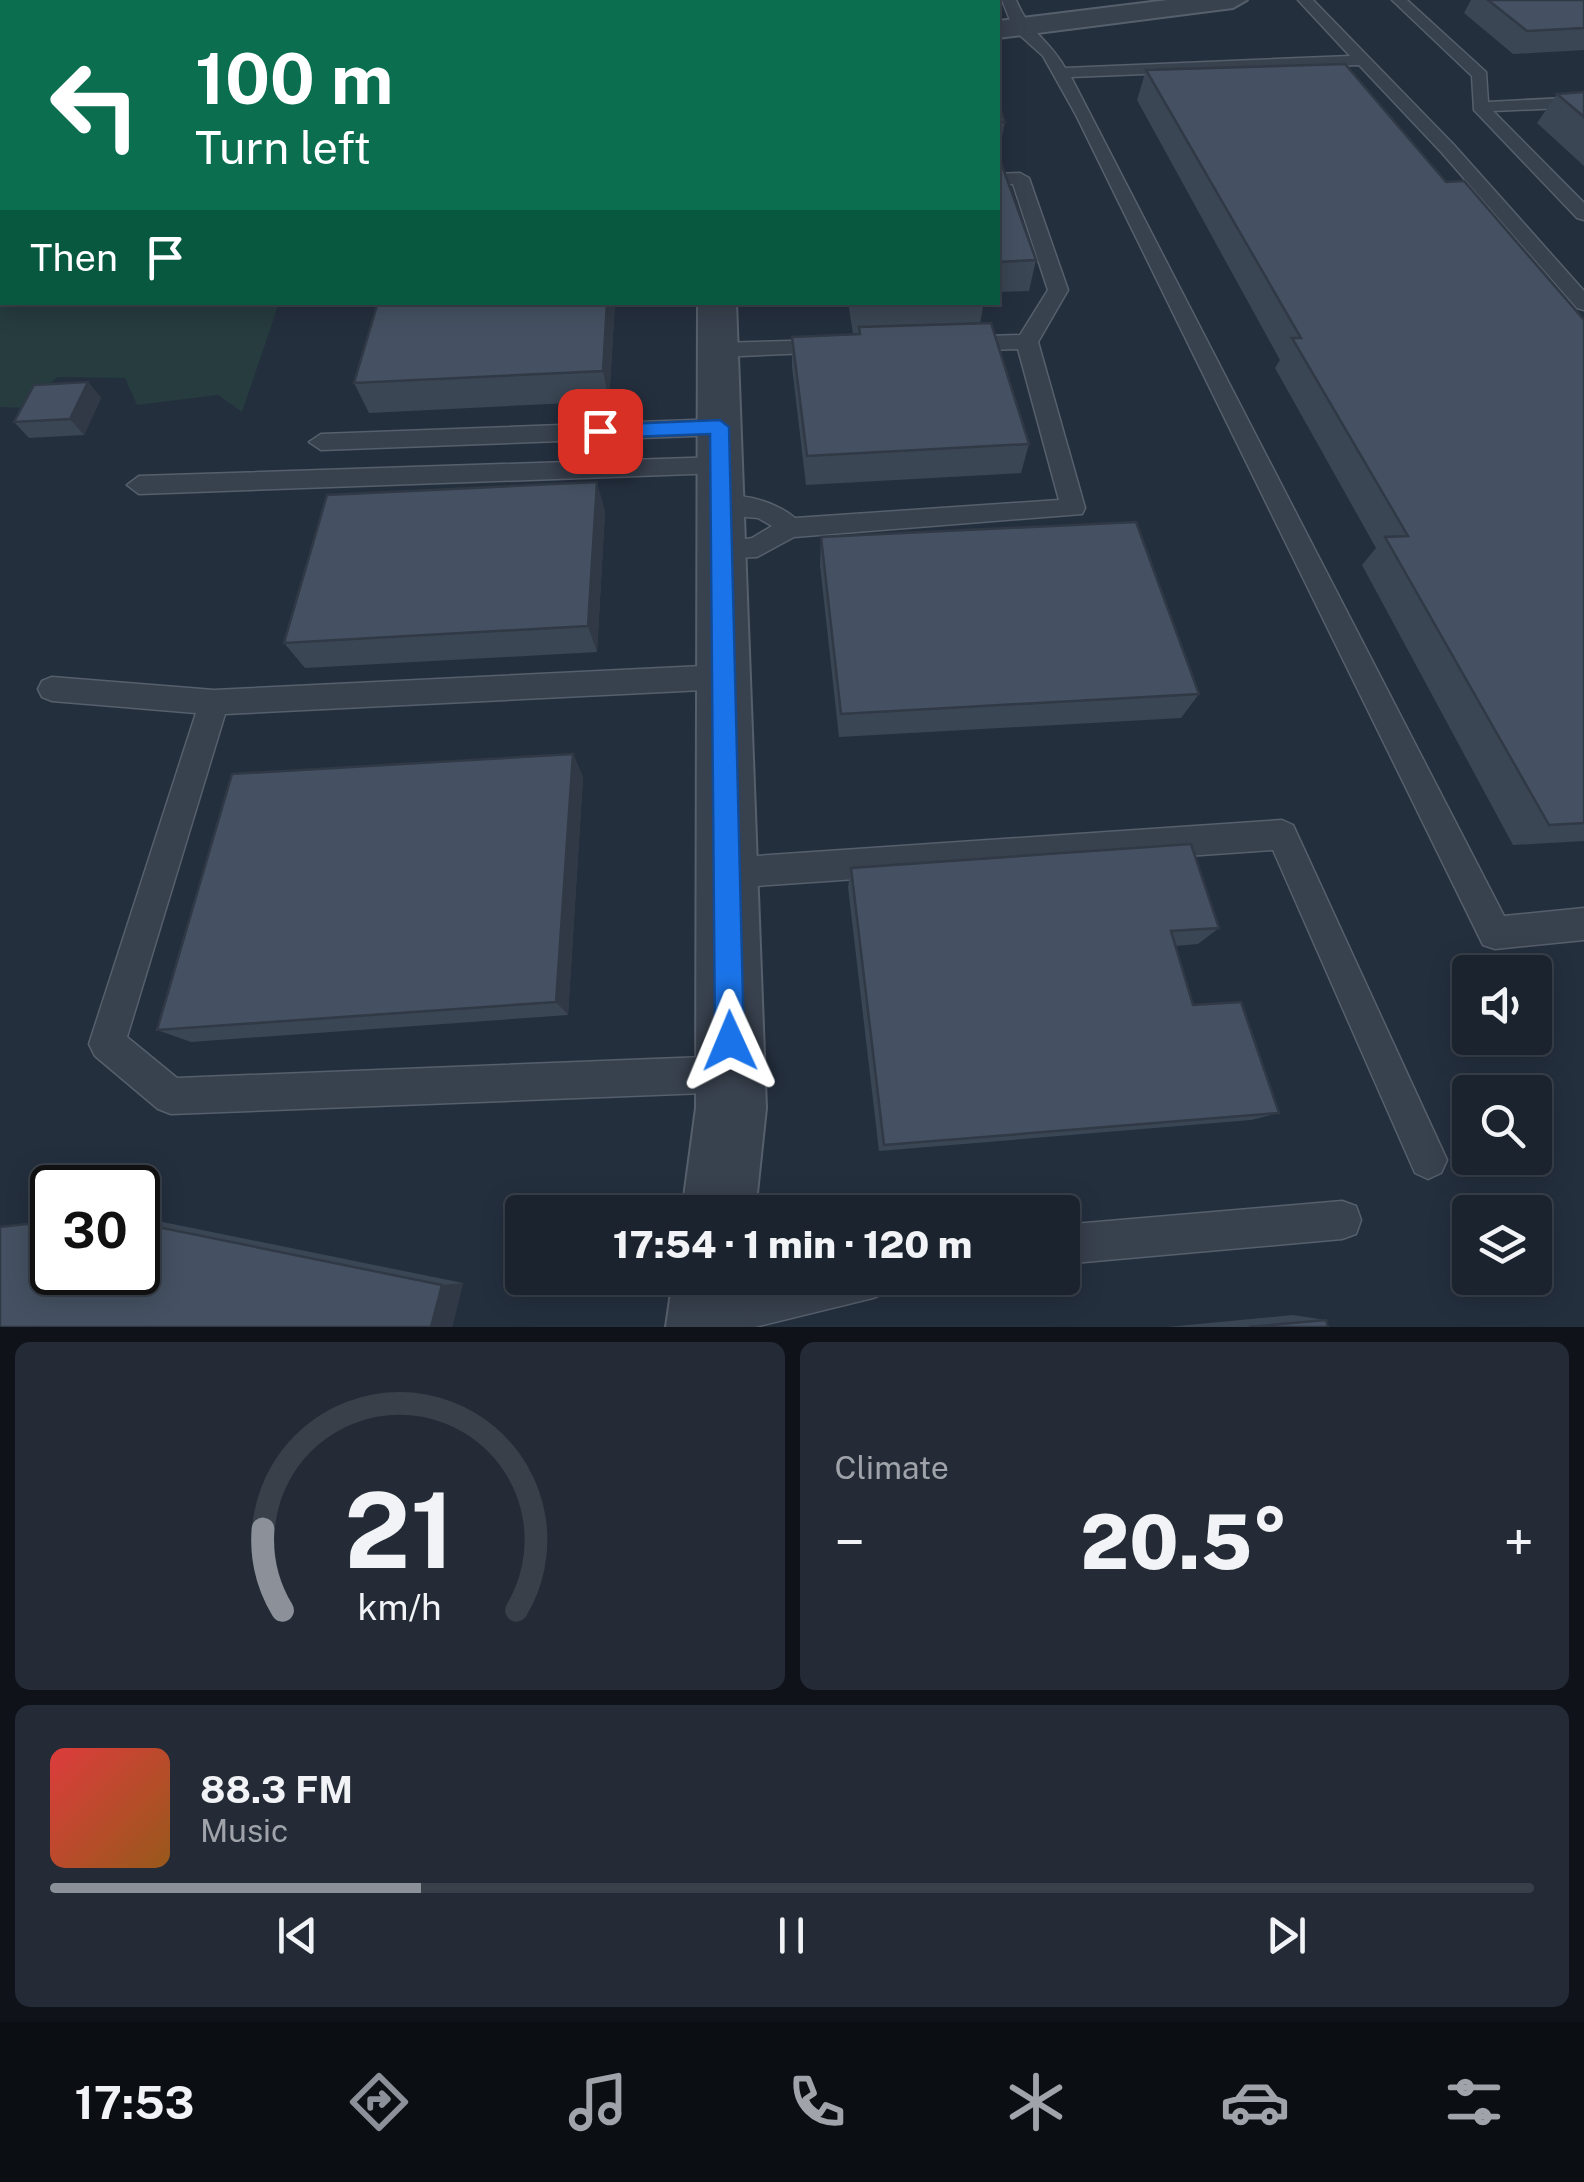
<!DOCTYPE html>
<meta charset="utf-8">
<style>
:root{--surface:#1b232e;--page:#242b36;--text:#f1f3f6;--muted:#a0a4aa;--line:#39404a;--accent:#8c9099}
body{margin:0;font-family:"Public Sans",sans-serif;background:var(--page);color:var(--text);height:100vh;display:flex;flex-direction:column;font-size:38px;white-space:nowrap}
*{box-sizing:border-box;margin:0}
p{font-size:32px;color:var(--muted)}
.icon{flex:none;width:55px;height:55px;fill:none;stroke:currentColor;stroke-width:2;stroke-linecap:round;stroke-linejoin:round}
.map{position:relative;height:1327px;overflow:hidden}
.drawer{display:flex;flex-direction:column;gap:15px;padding:15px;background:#0f1319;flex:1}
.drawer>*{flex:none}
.guide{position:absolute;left:0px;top:0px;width:1000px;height:305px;box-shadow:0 5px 25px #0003,0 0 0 2px var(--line);background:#0b6e4f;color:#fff;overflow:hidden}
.buttons{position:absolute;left:1452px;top:955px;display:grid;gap:20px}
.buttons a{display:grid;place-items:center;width:100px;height:100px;border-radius:10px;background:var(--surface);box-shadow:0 5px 25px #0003,0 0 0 2px var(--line);font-size:50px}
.speed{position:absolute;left:30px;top:1165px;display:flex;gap:20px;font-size:50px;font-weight:700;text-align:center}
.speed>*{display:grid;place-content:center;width:130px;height:130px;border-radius:50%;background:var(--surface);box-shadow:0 5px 25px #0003,0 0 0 2px var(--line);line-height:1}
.speed .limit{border:5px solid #111;border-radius:15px;background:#fff;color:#111}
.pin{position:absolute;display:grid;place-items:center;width:85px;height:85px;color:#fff;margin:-42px;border-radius:20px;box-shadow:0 5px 15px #0006}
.me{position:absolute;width:110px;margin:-55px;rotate:359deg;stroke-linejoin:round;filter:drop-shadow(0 0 8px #0008)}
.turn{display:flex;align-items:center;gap:35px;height:210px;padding:0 30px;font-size:45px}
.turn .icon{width:130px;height:130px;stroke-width:2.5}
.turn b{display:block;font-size:70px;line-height:85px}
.then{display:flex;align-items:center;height:95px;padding:0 30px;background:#0003;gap:20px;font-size:38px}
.big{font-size:75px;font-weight:800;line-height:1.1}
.drawer .card{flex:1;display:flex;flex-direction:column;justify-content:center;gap:15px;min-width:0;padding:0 35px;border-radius:15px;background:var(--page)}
.drawer .dial{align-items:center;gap:0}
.dial svg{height:260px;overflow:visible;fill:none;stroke:var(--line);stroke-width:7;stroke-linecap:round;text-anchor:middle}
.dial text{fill:var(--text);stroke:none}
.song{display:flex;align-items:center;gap:30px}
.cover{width:120px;height:120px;border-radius:15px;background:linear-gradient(135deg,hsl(0 70% 55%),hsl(30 70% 35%))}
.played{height:10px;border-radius:5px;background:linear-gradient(90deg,var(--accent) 25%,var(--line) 25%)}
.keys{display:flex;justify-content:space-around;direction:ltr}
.heat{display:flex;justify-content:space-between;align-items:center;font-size:55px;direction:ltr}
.drawer .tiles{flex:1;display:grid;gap:15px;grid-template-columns:1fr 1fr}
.card:last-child{grid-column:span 2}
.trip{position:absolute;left:505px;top:1195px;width:575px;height:100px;border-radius:10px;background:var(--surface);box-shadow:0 5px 25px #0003,0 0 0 2px var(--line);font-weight:800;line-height:100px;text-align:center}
.tabs{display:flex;height:160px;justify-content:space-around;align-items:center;background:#0b0e12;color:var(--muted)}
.tabs .icon{width:70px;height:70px}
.tabs .selected{color:var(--accent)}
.tabs b{font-size:45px;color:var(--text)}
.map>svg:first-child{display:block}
.green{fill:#263c3f}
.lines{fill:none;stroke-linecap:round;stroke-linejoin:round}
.service-casing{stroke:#565f6c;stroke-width:3}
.minor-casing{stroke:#565f6c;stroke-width:4}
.service{fill:#38414e;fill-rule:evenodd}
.minor{fill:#38414e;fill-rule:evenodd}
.wall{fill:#3b4654}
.shaded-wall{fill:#303945}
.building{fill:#455162;stroke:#303945;stroke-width:2.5}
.route{fill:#1a73e8;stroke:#114b97;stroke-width:2.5}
</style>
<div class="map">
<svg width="1584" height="1327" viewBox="0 0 1584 1327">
<rect width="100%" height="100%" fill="#242f3e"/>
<!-- green -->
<path class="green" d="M 0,245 L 2,302 L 279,303 L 242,412 L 218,395 L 137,405 L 125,378 L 57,377 L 26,408 L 0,407 Z"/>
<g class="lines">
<!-- service casing -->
<g class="service-casing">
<path id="service" d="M 573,0 L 587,0 L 587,2 L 573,2 Z
M 1002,0 L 1016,0 C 1030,34 1049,39 1065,68 L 1350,56 L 1298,0 L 1313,0 L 1454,145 L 1584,291 L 1584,310 L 1577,308 L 1442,153 L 1359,65 L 1071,77 L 1504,916 L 1584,908 L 1584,940 L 1495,949 L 1483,945 L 1076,115 L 1043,56 L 1014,30 Z
M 1392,0 L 1407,0 L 1486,72 L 1488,102 L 1584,97 L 1584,107 L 1493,111 L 1584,203 L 1584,220 L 1577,218 L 1474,110 L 1472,76 Z
M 998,174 L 1020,173 L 1029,178 L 1068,290 L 1038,342 L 1085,508 L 1082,514 L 794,537 L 757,557 L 713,559 L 709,552 L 713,545 L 752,538 L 772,526 L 758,518 L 712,514 L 709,508 C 726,484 777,502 795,518 L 1059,500 L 1018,349 L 959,351 L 948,344 L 959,337 L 1020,335 L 1048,290 L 1013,184 L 998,184 Z
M 0,196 L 2,196 L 2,206 L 0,206 Z
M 826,340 L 833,342 L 833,352 L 718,357 L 707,350 L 718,343 Z
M 720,419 L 731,427 L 720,435 L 321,450 L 309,442 L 321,434 Z
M 720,457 L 732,465 L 720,473 L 139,494 L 127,485 L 139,476 Z
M 723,665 L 733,669 L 737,677 L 733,685 L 723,689 L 225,714 L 127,1037 L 177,1078 L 730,1056 L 743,1061 L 748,1074 L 743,1087 L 730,1092 L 171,1114 L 158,1109 L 95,1056 L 89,1044 L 196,713 L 52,701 L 42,697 L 38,689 L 42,681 L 52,677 L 214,690 Z
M 1282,820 L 1293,825 L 1441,1147 L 1447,1160 L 1441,1173 L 1428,1179 L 1415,1173 L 1273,850 L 727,888 L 716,884 L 711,873 L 716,862 L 727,858 Z
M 1342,1201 L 1356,1206 L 1361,1220 L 1356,1234 L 1342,1239 L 1062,1264 L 1062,1225 Z
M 793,1278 L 893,1278 L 887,1292 L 873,1298 L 755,1327 L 697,1327 L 693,1317 L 699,1303 Z"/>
</g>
<!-- minor casing -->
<g class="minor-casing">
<path id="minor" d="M 347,0 L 428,0 L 346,2 Z
M 745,0 L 773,0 L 773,2 L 746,2 Z
M 1168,0 L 1247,0 L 1233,8 L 998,38 L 998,21 Z
M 698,302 L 736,302 L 766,1108 L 755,1212 L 682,1212 L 696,1108 Z
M 673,1278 L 749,1278 L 744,1327 L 666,1327 Z"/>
</g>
<!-- service -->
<use href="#service" class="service"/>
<!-- minor -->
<use href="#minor" class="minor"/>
</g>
<!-- wall -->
<path class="wall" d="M 1471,0 L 1584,0 L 1584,50 L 1513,54 L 1464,13 Z
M 2,30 L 2,159 L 0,159 L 0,33 Z
M 1146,70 L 1446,182 L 1584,320 L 1584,841 L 1513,845 L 1362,565 L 1376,548 L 1275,368 L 1280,360 L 1137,100 Z
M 1584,92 L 1584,166 L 1537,123 L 1557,94 Z
M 998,103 L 1005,122 L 999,151 L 998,152 Z
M 998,154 L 1036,260 L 1029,291 L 998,292 Z
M 378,302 L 615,302 L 609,401 L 369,413 L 354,383 Z
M 848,302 L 984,302 L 980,324 L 1029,444 L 1021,473 L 806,485 L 792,367 L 792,337 L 853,334 Z
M 88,382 L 101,398 L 84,435 L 29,438 L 14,422 Z
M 605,511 L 597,652 L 305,668 L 284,643 Z
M 821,537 L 1199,694 L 1181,718 L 839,737 L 820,565 Z
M 573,754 L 583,777 L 568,1015 L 191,1042 L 157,1030 Z
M 851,868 L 1219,928 L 1198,944 L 1175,946 L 1193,1005 L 1279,1113 L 1251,1120 L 879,1151 L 848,887 Z
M 138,1217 L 463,1283 L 452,1327 L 138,1272 Z
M 1293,1315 L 1326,1320 L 1328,1327 L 1167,1327 Z"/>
<!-- shaded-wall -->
<path class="shaded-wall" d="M 99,0 L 133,0 L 131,2 L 97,2 Z
M 607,302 L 615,302 L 609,401 L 603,371 Z
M 88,382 L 101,398 L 84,435 L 70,419 Z
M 597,482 L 605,511 L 597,652 L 588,626 Z
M 573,754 L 583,777 L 568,1015 L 556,1002 Z
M 463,1283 L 452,1327 L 431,1327 L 442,1285 Z"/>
<!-- building -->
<path class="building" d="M 27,0 L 99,0 L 97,2 L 25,2 Z
M 398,0 L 501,0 L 501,2 L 397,2 Z
M 603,0 L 685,0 L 685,2 L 603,2 Z
M 1488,0 L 1584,0 L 1584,28 L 1527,31 Z
M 2,30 L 2,129 L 0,129 L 0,33 Z
M 1345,64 L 1446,182 L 1464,181 L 1584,320 L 1584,823 L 1549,825 L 1385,537 L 1408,536 L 1292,338 L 1301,338 L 1146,70 Z
M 1584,92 L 1584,117 L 1557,94 Z
M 998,103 L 1005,122 L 998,122 Z
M 998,154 L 1036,260 L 998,262 Z
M 378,302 L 607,302 L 603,371 L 354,383 Z
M 855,302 L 965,302 L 855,305 Z
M 991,323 L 1029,444 L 807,456 L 792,337 L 860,334 L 859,327 Z
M 88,382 L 70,419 L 14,422 L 34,385 Z
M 597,482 L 588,626 L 284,643 L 327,495 Z
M 1136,522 L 1199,694 L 841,714 L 821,537 Z
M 573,754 L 556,1002 L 157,1030 L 232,774 Z
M 1191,844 L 1219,928 L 1171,931 L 1193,1005 L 1241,1002 L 1279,1113 L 884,1145 L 851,868 Z
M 52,1221 L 52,1272 L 138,1272 L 138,1223 L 442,1285 L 431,1327 L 0,1327 L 0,1227 Z
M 1326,1320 L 1328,1327 L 1249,1327 Z"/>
<!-- route -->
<path class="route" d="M 720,420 L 729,427 L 744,1041 L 740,1051 L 730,1055 L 720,1051 L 715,1041 L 710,434 L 600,438 L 591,431 L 600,425 Z"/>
</svg>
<div class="buttons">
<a><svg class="icon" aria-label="sound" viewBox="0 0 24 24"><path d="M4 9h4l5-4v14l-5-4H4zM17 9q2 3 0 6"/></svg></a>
<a><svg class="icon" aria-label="search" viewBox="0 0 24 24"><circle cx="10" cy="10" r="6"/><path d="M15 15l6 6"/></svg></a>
<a><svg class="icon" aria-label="layers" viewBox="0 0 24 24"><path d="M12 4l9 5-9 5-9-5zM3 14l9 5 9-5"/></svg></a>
</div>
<div class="speed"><div class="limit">30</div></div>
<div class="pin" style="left:600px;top:431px;background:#d93025"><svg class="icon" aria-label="arrive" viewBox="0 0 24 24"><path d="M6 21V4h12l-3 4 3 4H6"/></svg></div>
<svg class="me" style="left:730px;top:1041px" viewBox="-20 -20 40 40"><path d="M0-17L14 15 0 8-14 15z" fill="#1a73e8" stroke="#fff" stroke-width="4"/></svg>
<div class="trip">17:54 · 1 min · 120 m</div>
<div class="guide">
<div class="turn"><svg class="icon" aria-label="left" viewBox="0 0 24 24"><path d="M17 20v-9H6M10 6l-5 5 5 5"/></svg><div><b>100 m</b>Turn left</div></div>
<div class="then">Then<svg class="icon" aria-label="arrive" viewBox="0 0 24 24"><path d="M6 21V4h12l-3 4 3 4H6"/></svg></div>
</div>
</div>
<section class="drawer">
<div class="tiles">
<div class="card dial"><svg viewBox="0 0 100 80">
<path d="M14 69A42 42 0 1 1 86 69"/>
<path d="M14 69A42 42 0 0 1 8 44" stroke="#8c9099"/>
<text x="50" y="56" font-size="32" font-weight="700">21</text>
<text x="50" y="72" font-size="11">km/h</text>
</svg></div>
<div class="card"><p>Climate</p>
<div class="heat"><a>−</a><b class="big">20.5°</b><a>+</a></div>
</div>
<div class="card">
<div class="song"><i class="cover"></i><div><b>88.3 FM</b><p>Music</p></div></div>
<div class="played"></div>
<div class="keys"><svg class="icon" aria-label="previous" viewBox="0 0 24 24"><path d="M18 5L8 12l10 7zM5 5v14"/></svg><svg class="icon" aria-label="pause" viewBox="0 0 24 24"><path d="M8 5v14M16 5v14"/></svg><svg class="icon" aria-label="next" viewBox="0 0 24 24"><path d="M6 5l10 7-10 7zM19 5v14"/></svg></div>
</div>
</div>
</section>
<nav class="tabs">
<b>17:53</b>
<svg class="icon selected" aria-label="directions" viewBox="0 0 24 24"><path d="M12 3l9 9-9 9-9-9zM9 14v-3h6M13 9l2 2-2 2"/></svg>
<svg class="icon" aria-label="music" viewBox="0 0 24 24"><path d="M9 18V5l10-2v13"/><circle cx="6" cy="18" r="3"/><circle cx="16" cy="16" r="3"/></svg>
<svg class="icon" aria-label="phone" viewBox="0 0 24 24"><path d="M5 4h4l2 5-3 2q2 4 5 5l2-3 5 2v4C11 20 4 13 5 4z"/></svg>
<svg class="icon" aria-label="climate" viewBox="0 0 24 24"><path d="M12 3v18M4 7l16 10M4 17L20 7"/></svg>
<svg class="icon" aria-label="car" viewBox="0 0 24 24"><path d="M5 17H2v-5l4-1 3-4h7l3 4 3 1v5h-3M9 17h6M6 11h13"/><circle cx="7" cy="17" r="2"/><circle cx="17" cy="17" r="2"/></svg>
<svg class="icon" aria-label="filters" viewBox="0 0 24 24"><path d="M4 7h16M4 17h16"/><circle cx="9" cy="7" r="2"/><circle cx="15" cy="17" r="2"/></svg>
</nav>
